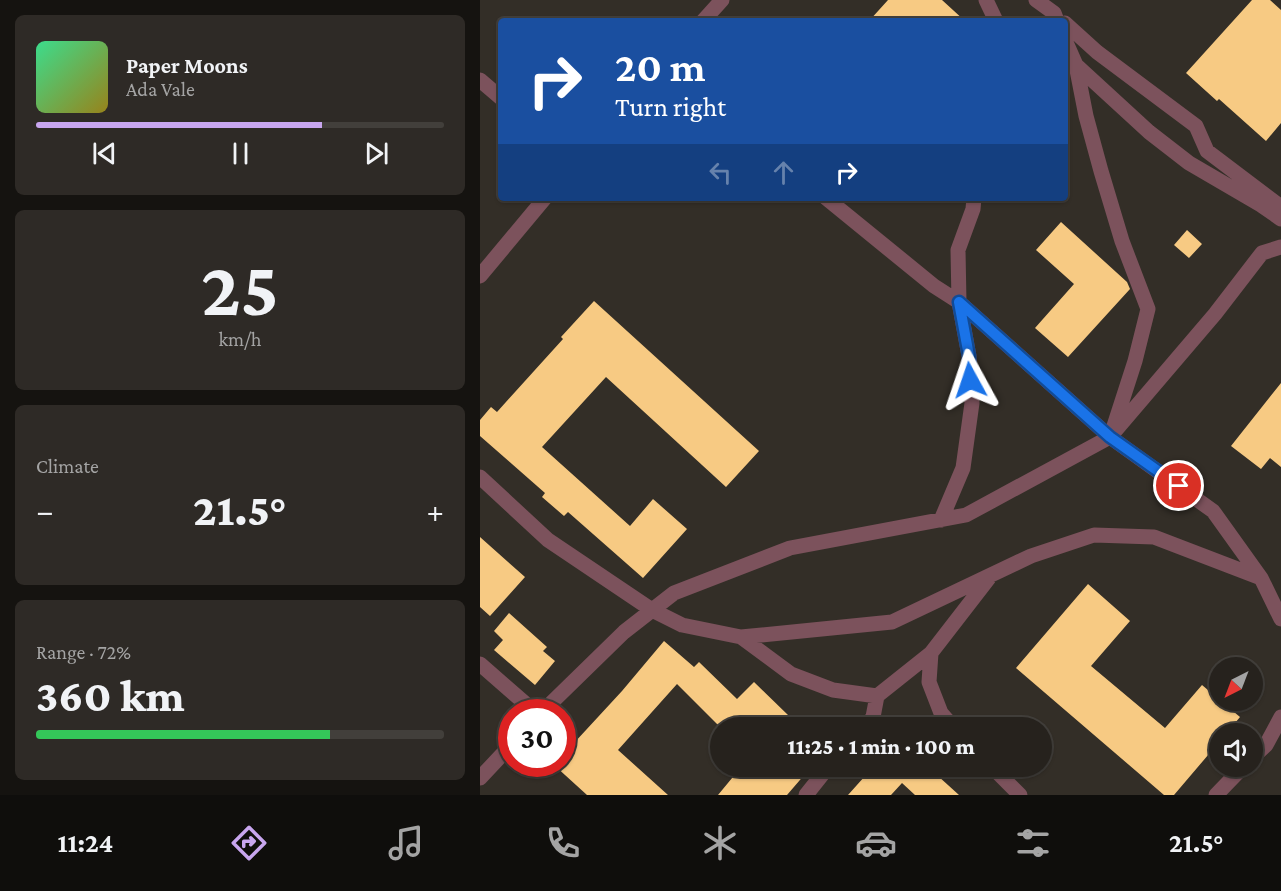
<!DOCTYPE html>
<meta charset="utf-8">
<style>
:root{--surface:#26221d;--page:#2e2a26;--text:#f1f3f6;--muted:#a4a4a4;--line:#423f3b;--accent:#c8a6ef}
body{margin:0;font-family:"Crimson Pro",serif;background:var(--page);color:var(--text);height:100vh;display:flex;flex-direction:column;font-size:22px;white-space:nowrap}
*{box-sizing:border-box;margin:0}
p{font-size:20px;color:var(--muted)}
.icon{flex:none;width:33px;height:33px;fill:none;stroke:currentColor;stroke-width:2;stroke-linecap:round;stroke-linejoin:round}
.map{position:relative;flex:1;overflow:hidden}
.panel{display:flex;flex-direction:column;gap:15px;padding:15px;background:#151310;width:480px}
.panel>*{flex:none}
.top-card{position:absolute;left:18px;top:18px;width:570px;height:183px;border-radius:6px;box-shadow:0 2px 4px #0004,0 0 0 2px var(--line);background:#1a4fa0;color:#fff;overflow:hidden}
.needle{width:39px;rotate:222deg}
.fabs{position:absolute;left:729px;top:657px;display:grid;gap:12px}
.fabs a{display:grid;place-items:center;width:54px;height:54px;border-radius:50%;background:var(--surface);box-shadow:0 2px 4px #0004,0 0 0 2px var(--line);font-size:30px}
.speed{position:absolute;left:18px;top:699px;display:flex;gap:12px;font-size:30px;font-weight:700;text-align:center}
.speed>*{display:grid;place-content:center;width:78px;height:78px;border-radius:50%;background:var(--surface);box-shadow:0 2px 4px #0004,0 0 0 2px var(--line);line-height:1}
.speed .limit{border:9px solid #d22;background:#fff;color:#111}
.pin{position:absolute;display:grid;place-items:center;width:51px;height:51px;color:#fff;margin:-26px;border:3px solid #fff;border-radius:50%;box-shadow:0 2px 6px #0007}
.me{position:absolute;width:66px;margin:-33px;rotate:355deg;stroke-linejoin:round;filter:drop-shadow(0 0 4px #0008)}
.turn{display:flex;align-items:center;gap:21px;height:126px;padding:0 18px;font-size:27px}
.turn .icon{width:78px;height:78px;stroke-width:2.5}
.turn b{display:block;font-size:42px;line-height:51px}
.lanes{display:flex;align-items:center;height:57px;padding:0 18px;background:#0003;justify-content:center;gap:30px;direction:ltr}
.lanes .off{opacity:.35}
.big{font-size:45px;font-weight:800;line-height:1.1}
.panel .tile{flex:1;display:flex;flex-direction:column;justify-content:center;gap:9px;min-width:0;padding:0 21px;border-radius:9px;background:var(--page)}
.panel .dial{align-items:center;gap:0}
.dial b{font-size:78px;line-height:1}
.song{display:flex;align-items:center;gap:18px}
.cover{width:72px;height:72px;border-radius:9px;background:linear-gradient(135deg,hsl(150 70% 55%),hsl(50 70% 35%))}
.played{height:6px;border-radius:3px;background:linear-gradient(90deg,var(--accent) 70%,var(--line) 70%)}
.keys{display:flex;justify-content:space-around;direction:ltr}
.heat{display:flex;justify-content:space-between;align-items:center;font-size:33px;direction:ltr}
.charge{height:9px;border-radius:4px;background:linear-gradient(90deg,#34c759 72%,var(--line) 0)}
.trip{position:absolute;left:230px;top:717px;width:342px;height:60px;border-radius:30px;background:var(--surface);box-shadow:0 2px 4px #0004,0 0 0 2px var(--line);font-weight:800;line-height:60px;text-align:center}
.dock{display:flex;height:96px;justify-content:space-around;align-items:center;background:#0f0e0c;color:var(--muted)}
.dock .icon{width:42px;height:42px}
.dock .selected{color:var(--accent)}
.dock b{font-size:27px;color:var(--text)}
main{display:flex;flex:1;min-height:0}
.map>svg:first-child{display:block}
.building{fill:#f7ca83}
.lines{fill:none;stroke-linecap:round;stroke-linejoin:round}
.minor{stroke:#7c525c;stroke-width:15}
.route-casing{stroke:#114b97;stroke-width:15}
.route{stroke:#1a73e8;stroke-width:10}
</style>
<main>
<section class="panel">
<div class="tile">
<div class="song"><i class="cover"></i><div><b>Paper Moons</b><p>Ada Vale</p></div></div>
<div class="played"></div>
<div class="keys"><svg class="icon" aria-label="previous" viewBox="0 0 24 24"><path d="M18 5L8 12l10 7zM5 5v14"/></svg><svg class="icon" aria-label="pause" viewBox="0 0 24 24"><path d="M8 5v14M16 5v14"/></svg><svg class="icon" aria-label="next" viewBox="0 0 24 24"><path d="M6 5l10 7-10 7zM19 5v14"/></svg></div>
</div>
<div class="tile dial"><b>25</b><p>km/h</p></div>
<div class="tile"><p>Climate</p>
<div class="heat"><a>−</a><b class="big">21.5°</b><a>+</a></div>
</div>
<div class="tile"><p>Range · 72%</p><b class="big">360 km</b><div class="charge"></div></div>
</section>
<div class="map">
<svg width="801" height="795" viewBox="0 0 801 795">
<rect width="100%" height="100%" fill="#332e27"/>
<!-- building -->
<path class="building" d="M 408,0 L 462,0 L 485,21 L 389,21 Z
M 772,0 L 790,0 L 801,10 L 801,123 L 786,141 L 739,99 L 737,101 L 706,73 Z
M 581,222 L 647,282 L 650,289 L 588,357 L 555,328 L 594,284 L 556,250 Z
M 707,230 L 722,244 L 709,258 L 694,245 Z
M 114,301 L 279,451 L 246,487 L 126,377 L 62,447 L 150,526 L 173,499 L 207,529 L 163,578 L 88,512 L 84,516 L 62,497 L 65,493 L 0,436 L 0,420 L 11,407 L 17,412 L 83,339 L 81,337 Z
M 801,383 L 801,467 L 790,458 L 781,469 L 751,446 Z
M 0,537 L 45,577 L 10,616 L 0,607 Z
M 608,584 L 650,621 L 611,666 L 685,728 L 722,685 L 760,717 L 746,734 L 740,734 L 740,741 L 694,795 L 684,795 L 536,668 Z
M 29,613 L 67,647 L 63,651 L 75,661 L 55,685 L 14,650 L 23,640 L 14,631 Z
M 184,641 L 214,667 L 219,662 L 257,699 L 274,682 L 309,716 L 298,728 L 241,728 L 197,684 L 138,750 L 188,795 L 107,795 L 74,765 L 75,764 L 82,764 L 82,756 L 142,691 Z
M 262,766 L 332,766 L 307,795 L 238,795 Z
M 394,766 L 447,766 L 479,795 L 435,795 L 422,783 L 411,795 L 368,795 Z"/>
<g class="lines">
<!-- minor -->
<path class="minor" d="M 506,0 L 516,21
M 556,0 L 574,13 L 577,21
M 223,21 L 242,0
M 585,23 L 617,52 L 716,126 L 727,151 L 801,207
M 585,40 L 596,65 L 669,132 L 709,163 L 781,205 L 801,219
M 596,65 L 606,116 L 621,171 L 642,241 L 668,309 L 655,361 L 633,429
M 0,80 L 21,98
M 346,198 L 454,286 L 479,302 L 630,437 L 733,511 L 781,578 L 801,619
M 0,276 L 65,198
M 0,477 L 68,540 L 172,610 L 202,625 L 261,637 L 412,622 L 551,556 L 614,535 L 674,537 L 781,578
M 461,520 L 483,468 L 492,403 L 489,356 L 479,302 L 478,250 L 493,209 L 494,198
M 261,637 L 311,674 L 353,690 L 397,696 L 451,653
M 0,664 L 55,712
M 62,712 L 144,632 L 194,593 L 310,548 L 486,515 L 630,437 L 735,314 L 782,253 L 801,247
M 385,728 L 393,717 L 397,696
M 474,728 L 461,713 L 449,682 L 451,653 L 509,578
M 772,758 L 786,745 L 801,717
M 511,766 L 540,795
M 0,778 L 32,744
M 326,795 L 349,766
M 736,795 L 764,766"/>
</g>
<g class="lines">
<!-- route casing -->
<g class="route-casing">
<path id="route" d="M 490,380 L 489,356 L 479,302 L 630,437 L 699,486"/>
</g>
<!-- route -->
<use href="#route" class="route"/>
</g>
</svg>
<div class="fabs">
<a><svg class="needle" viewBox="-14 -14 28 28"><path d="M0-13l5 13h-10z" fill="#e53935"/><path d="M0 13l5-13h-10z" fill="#a4a4a4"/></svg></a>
<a><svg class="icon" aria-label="sound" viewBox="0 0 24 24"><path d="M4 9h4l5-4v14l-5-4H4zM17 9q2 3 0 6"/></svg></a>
</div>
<div class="speed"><div class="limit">30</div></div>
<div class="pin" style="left:699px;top:486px;background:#d93025"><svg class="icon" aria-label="arrive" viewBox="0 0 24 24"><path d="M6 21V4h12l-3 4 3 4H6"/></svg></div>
<svg class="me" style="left:490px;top:380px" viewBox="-20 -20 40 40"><path d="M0-17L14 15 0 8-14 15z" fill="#1a73e8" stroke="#fff" stroke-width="4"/></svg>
<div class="trip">11:25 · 1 min · 100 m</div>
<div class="top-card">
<div class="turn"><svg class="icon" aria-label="right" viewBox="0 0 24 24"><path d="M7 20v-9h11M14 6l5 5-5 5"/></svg><div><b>20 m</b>Turn right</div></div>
<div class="lanes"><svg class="icon off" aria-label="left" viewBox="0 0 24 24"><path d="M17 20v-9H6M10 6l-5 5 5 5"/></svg><svg class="icon off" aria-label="ahead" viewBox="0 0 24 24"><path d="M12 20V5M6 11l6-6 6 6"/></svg><svg class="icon" aria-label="right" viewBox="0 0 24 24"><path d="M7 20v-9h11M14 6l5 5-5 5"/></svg></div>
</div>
</div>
</main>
<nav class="dock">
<b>11:24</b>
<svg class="icon selected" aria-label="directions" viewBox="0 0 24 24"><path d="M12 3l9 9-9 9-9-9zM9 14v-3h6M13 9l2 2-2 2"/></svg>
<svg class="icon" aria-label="music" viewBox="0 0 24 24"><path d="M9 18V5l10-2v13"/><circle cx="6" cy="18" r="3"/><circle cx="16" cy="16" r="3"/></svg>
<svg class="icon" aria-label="phone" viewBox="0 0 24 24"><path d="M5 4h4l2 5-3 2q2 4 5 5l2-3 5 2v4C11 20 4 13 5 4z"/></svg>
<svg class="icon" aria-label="climate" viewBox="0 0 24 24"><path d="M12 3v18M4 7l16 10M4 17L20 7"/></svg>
<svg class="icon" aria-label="car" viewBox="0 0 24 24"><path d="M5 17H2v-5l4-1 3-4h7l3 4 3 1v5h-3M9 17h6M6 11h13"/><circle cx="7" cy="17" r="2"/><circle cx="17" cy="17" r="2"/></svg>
<svg class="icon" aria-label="filters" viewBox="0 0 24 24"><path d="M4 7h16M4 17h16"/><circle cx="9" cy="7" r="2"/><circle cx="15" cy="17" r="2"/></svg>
<b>21.5°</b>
</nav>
